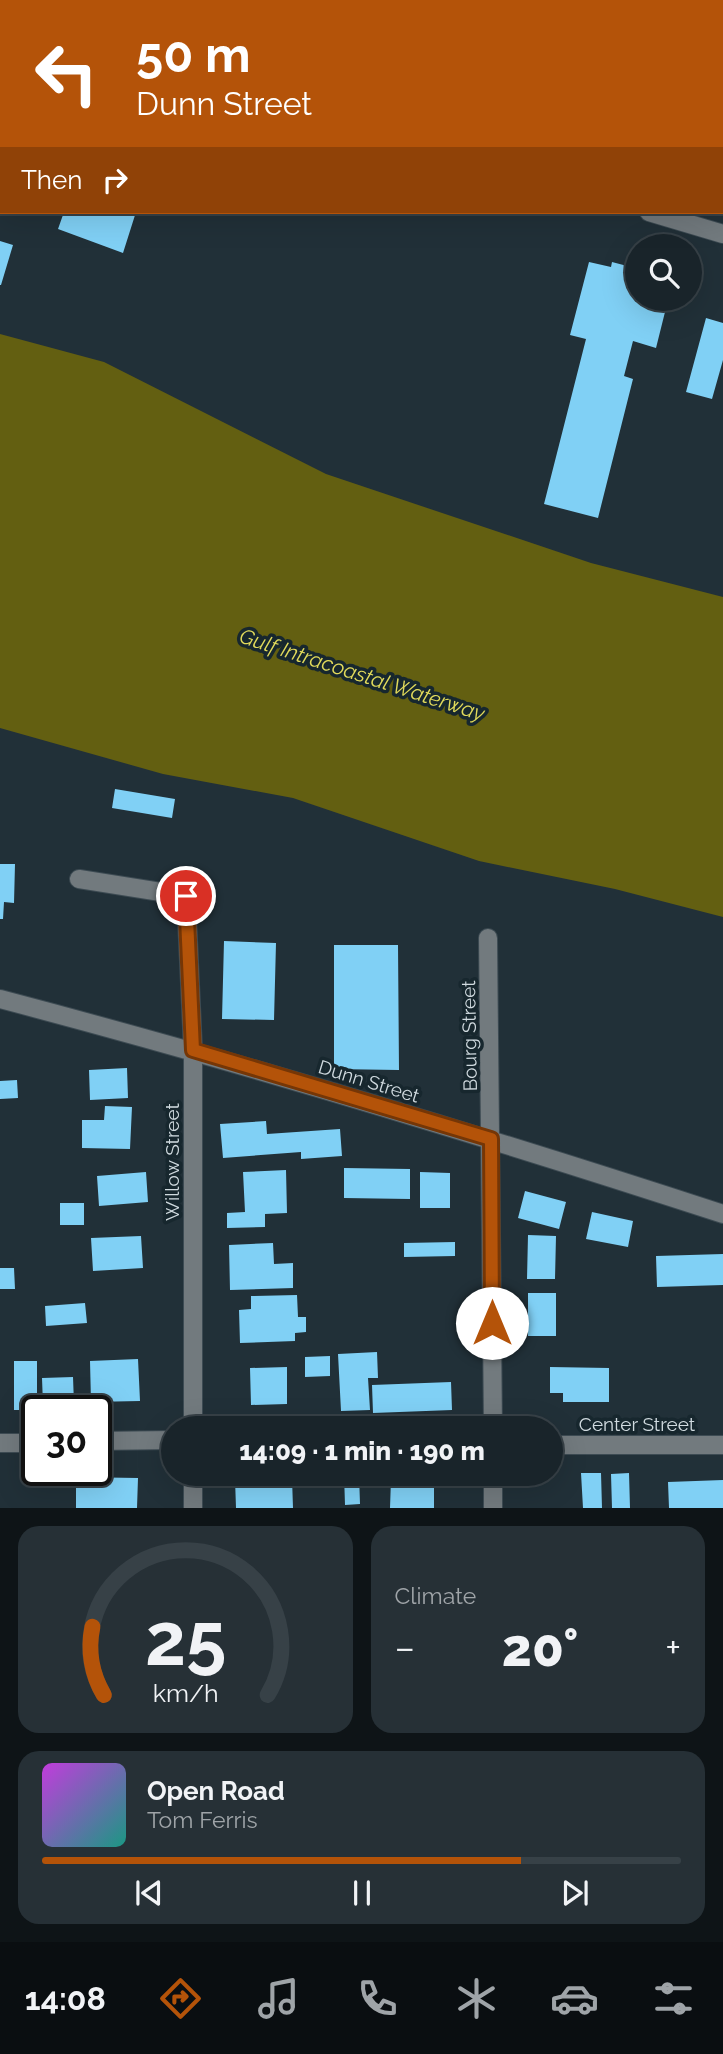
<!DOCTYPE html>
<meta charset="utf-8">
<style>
:root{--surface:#19242a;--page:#263036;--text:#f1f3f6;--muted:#9fa4a8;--line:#374147;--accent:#b45309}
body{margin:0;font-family:Raleway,sans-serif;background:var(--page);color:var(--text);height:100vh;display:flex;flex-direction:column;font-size:26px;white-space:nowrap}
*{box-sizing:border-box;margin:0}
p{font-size:23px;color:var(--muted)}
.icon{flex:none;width:38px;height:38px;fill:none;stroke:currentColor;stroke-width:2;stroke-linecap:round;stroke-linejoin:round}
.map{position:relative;height:1508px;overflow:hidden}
.details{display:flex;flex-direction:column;gap:18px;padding:18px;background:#0e1417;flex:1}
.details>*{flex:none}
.guide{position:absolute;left:0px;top:0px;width:724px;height:214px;box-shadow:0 7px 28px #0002,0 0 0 2px var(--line);background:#b45309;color:#fff;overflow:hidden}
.tools{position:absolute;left:625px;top:234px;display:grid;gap:14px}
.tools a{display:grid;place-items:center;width:77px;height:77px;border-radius:50%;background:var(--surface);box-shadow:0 7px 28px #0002,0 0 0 2px var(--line);font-size:35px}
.speed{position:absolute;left:21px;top:1395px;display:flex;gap:14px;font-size:35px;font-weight:700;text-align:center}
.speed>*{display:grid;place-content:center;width:91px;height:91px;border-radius:50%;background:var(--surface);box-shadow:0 7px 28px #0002,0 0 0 2px var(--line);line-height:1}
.speed .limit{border:4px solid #111;border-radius:10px;background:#fff;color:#111}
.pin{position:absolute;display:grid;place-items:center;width:60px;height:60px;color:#fff;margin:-30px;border:4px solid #fff;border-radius:50%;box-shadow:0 2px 7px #0007}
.me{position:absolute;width:77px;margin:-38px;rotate:0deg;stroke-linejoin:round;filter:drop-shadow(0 0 5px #0008)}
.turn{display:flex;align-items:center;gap:24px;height:147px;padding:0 21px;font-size:32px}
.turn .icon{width:91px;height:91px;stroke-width:2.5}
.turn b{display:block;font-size:49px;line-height:60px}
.then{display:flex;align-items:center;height:66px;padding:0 21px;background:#0003;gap:14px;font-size:26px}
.big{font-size:52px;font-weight:800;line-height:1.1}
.details .widget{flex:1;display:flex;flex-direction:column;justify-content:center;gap:10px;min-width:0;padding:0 24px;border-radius:21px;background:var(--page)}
.details .dial{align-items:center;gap:0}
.dial svg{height:182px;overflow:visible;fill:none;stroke:var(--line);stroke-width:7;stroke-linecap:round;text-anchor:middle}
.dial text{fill:var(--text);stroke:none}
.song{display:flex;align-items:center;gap:21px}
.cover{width:84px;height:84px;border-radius:10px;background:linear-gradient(135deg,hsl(290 70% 55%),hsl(170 70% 35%))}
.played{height:7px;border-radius:4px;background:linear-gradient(90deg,var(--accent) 75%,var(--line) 75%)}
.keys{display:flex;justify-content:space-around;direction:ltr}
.heat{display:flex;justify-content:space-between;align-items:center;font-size:38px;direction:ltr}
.details .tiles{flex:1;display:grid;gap:18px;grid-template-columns:1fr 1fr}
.widget:last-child{grid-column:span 2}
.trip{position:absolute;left:161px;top:1416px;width:402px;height:70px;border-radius:35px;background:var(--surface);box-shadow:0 7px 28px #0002,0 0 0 2px var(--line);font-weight:800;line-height:70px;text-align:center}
.tab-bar{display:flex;height:112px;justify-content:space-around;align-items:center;background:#0a0e11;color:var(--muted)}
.tab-bar .icon{width:49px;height:49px}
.tab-bar .current{color:var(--accent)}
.tab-bar b{font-size:32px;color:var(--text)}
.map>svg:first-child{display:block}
.water{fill:#635f11}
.building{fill:#80d0f5}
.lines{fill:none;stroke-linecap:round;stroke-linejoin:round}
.minor-casing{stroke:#3d4b53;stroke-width:20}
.minor{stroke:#727a7e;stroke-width:18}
.route-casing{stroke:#753606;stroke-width:18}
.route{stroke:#b45309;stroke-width:12}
.labels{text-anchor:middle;stroke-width:7;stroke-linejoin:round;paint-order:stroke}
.street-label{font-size:19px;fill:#d0dadf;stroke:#17272e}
.water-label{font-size:21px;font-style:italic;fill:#e1da5b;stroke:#17272e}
</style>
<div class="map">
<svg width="723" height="1508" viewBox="0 0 723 1508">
<rect width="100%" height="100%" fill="#213038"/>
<!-- water -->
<path class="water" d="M 0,334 L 104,362 L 326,474 L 591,563 L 723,597 L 723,917 L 615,889 L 479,861 L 293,798 L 163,774 L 0,728 Z"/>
<!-- building -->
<path class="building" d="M 64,212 L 136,212 L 123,253 L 58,229 Z
M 0,241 L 13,245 L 1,285 L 0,285 Z
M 637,248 L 637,299 L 668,300 L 656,348 L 633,341 L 624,376 L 633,379 L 598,518 L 544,504 L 586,339 L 570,335 L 589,262 L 611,267 L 612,262 L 631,267 Z
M 706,318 L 723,323 L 723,360 L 712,399 L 686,392 Z
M 115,789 L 175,799 L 172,818 L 112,808 Z
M 0,864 L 15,864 L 14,903 L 4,902 L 3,919 L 0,919 Z
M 224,941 L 276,943 L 274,1020 L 222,1019 Z
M 334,945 L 398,945 L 399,1070 L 334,1069 Z
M 127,1068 L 128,1098 L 90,1100 L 89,1070 Z
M 17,1080 L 18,1098 L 0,1099 L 0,1081 Z
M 105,1106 L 132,1107 L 130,1149 L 82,1148 L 82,1120 L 104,1120 Z
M 266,1121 L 267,1134 L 340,1129 L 342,1156 L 301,1159 L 301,1152 L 223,1158 L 220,1124 Z
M 344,1168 L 410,1169 L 410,1199 L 344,1198 Z
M 286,1170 L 287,1213 L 265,1214 L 265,1227 L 227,1228 L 227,1213 L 245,1212 L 243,1172 Z
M 146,1172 L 148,1202 L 99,1206 L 97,1176 Z
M 420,1172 L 450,1173 L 450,1208 L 420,1208 Z
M 525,1191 L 566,1202 L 559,1229 L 518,1218 Z
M 60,1203 L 84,1203 L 84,1225 L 60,1225 Z
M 592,1212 L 633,1221 L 628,1247 L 586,1239 Z
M 528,1235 L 556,1236 L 555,1279 L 527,1279 Z
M 141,1236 L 143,1268 L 93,1271 L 91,1238 Z
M 455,1242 L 455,1256 L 404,1257 L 404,1243 Z
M 273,1243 L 274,1264 L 293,1263 L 293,1288 L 230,1290 L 229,1245 Z
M 723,1254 L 723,1285 L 657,1287 L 656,1256 Z
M 0,1268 L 14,1268 L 15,1289 L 0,1289 Z
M 528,1293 L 556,1293 L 556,1336 L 528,1336 Z
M 297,1295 L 298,1317 L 306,1317 L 306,1332 L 295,1333 L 295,1341 L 240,1343 L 239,1310 L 251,1309 L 251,1296 Z
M 85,1303 L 87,1323 L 46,1326 L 45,1306 Z
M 377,1352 L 378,1378 L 368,1378 L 370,1410 L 341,1411 L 338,1354 Z
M 330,1356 L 330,1376 L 305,1377 L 305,1357 Z
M 138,1359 L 140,1401 L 91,1402 L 90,1361 Z
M 14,1361 L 37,1361 L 37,1410 L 14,1410 Z
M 287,1367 L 287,1404 L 251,1405 L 250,1368 Z
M 550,1367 L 609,1368 L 609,1402 L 563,1402 L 563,1393 L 550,1393 Z
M 73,1377 L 74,1404 L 43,1405 L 42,1378 Z
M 451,1382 L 452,1410 L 373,1413 L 372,1385 Z
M 581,1473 L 601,1473 L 602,1508 L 583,1508 Z
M 629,1473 L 630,1508 L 612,1508 L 611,1474 Z
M 344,1474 L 359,1474 L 360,1504 L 345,1505 Z
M 76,1477 L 138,1478 L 137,1508 L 76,1508 Z
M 292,1478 L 293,1508 L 236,1508 L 235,1479 Z
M 391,1479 L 434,1479 L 434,1508 L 390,1508 Z
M 723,1480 L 723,1508 L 669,1508 L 668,1482 Z"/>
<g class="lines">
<!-- minor casing -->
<g class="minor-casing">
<path id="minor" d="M 81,2 L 81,0
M 0,19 L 2,20
M 649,212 L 723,234
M 79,879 L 186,896 L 193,1050 L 193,1428
M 488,938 L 493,1428
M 0,999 C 243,1063 484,1136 723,1214
M 96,1441 L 173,1440
M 0,1443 L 37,1443
M 551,1445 L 723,1445
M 193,1474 L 193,1508
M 493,1474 L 493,1508"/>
</g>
<!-- minor -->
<use href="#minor" class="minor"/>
</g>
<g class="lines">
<!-- route casing -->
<g class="route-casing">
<path id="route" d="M 186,896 L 193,1050 L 491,1139 L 492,1323"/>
</g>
<!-- route -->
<use href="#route" class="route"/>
</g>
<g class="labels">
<!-- street labels -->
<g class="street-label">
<text transform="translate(469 1036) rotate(-91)" y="7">Bourg Street</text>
<text transform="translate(369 1081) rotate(17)" y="7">Dunn Street</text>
<text transform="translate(172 1162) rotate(-90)" y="7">Willow Street</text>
<text x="637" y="1431">Center Street</text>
</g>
<!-- water labels -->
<g class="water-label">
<text transform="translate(362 675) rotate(18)" y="7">Gulf Intracoastal Waterway</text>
</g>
</g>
</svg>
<div class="tools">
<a><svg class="icon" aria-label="search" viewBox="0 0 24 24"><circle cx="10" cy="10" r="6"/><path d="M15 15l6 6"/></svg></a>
</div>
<div class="speed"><div class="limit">30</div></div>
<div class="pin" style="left:186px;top:896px;background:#d93025"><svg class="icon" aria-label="arrive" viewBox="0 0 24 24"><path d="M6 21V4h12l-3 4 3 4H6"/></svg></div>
<svg class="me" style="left:492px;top:1323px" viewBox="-20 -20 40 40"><circle r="19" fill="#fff"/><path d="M0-13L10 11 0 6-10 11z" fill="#b45309"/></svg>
<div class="trip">14:09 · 1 min · 190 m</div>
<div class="guide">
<div class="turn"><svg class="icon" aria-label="left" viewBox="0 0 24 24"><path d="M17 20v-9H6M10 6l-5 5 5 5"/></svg><div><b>50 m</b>Dunn Street</div></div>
<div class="then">Then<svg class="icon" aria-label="right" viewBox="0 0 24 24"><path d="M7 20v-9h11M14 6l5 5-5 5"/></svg></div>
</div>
</div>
<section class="details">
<div class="tiles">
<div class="widget dial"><svg viewBox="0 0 100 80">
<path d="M14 69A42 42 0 1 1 86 69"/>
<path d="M14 69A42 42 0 0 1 9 39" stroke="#b45309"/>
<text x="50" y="56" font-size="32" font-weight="700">25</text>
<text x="50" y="72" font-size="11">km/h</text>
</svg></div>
<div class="widget"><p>Climate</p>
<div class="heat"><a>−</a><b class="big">20°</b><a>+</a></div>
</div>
<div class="widget">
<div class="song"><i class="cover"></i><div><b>Open Road</b><p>Tom Ferris</p></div></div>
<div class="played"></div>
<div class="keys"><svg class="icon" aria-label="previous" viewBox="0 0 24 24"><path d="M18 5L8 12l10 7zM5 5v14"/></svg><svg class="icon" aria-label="pause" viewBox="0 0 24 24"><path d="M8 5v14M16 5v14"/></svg><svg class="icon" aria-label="next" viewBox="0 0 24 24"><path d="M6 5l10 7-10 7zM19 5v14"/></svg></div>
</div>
</div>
</section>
<nav class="tab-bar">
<b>14:08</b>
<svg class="icon current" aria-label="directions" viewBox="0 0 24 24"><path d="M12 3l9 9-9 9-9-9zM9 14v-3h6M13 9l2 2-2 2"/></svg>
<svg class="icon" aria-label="music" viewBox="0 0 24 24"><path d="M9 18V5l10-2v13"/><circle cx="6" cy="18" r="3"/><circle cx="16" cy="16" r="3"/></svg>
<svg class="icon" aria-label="phone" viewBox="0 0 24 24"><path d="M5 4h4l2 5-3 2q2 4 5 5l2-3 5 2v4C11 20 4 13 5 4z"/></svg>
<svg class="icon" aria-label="climate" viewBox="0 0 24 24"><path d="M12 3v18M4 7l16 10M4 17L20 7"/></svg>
<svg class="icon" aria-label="car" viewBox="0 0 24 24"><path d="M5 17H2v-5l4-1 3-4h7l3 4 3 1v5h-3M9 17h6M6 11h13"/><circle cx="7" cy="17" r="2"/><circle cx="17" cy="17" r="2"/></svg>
<svg class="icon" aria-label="filters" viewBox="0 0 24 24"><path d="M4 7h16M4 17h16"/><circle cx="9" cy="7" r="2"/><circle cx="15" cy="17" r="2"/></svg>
</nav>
